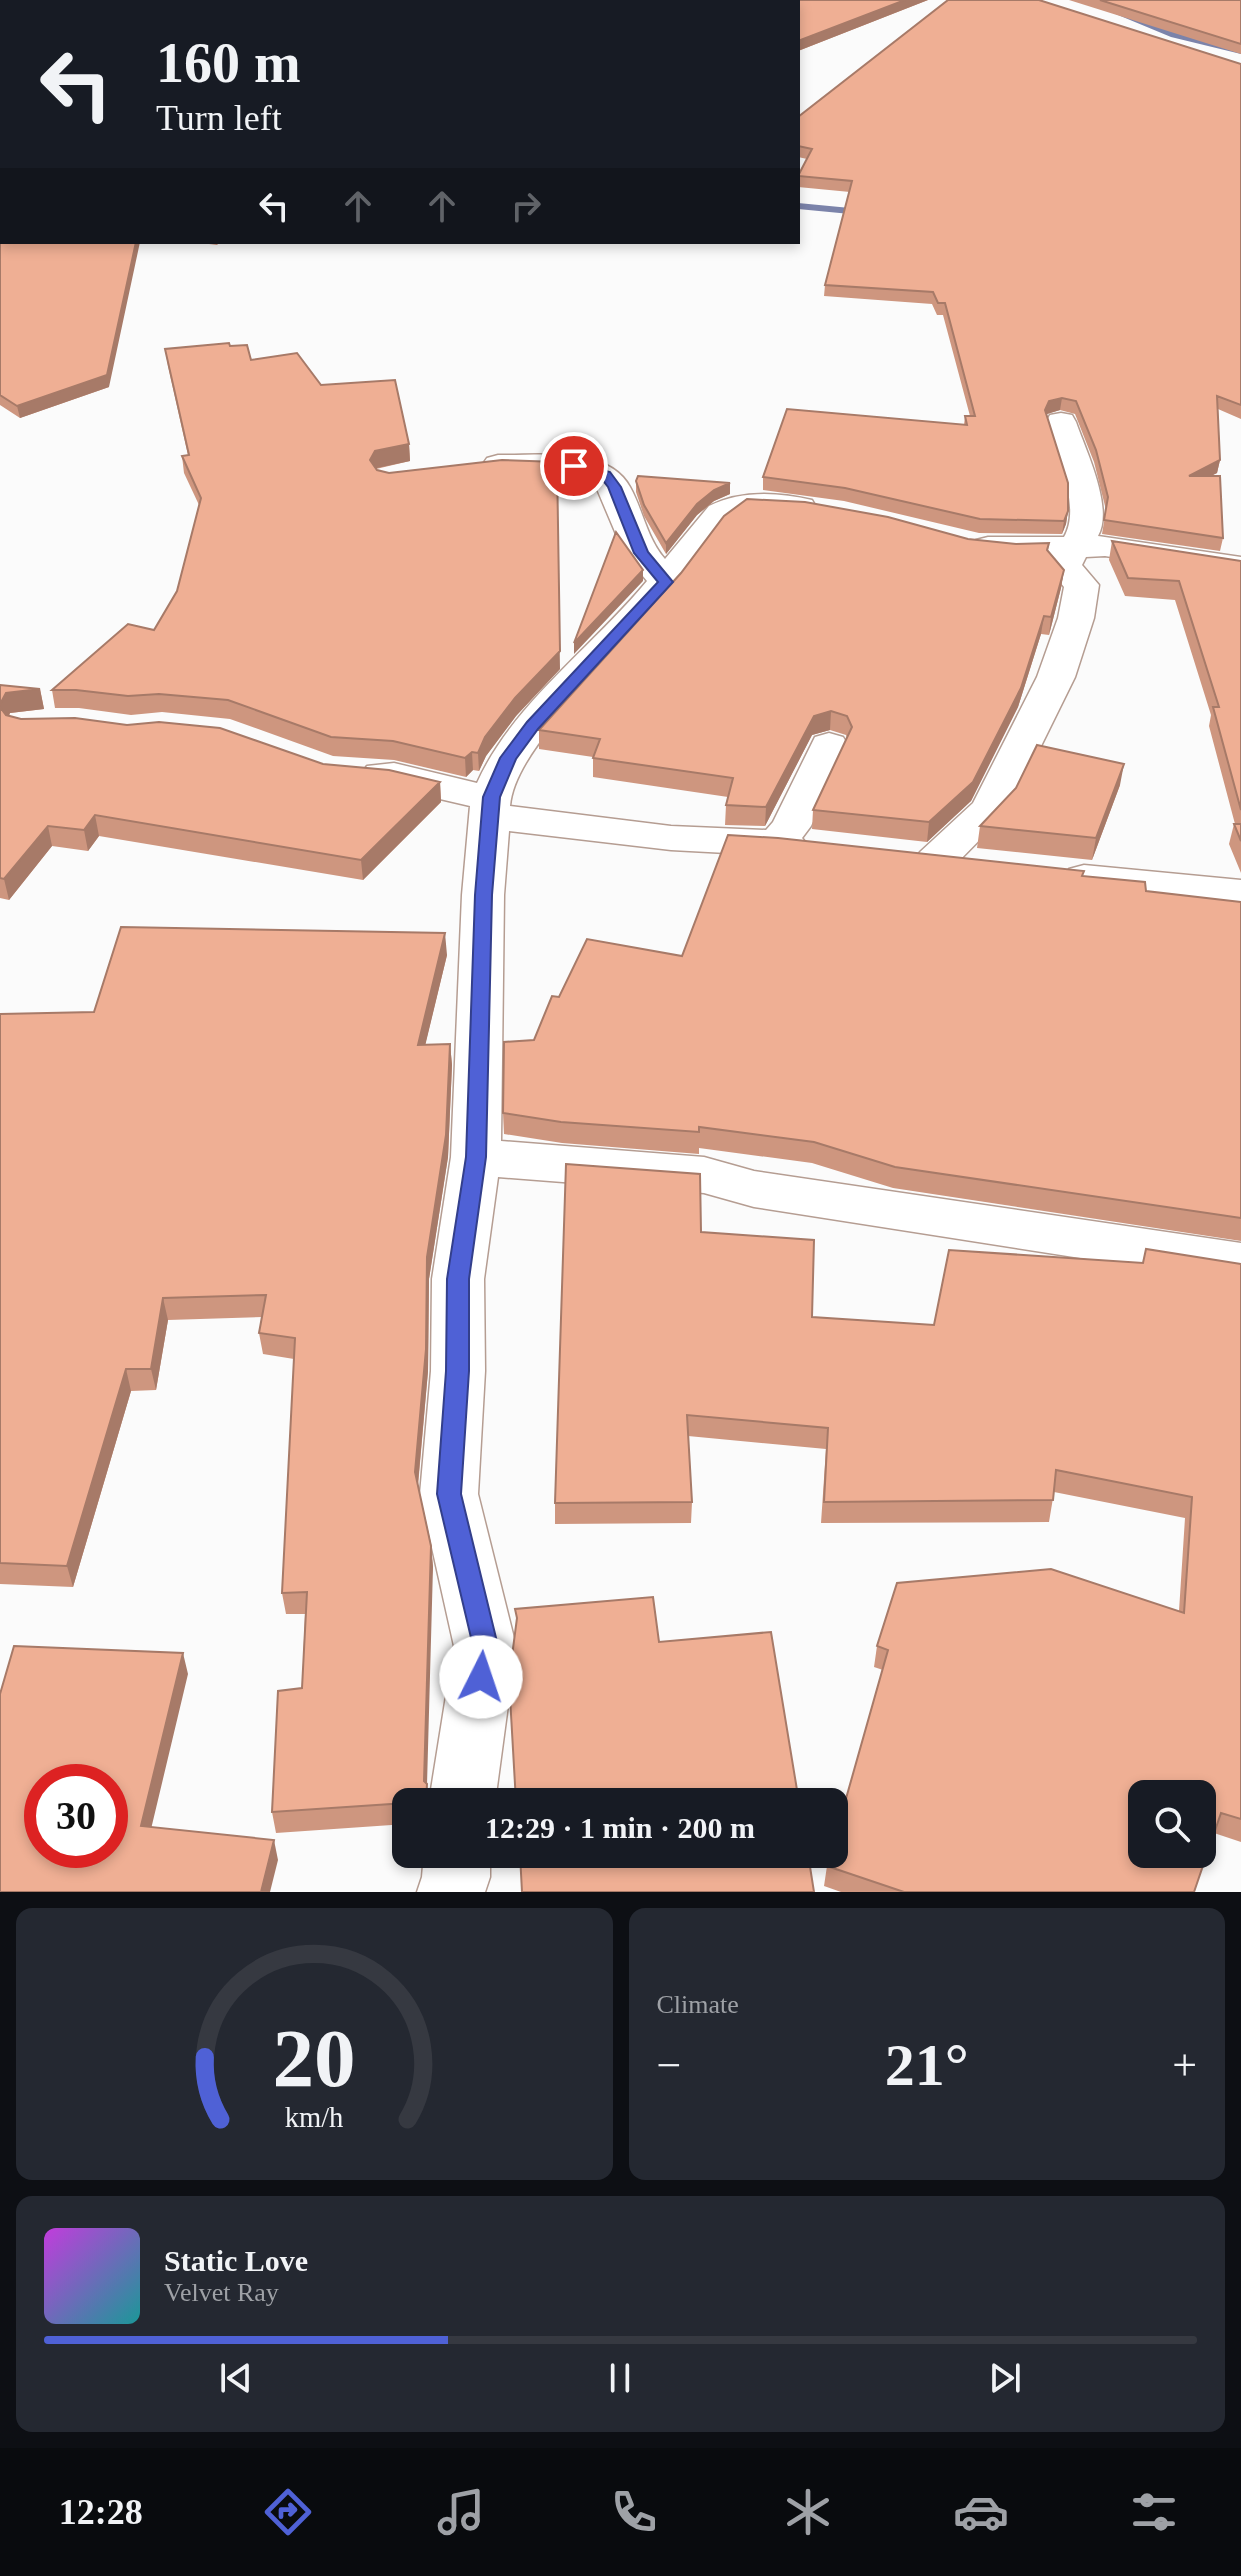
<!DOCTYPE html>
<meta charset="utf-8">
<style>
:root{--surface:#171b24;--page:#242831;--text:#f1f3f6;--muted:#9ea1a6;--line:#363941;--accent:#4f61d6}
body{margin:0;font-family:Georgia,serif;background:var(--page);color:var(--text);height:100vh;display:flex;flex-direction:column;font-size:30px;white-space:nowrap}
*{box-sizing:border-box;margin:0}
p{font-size:26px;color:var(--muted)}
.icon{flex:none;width:44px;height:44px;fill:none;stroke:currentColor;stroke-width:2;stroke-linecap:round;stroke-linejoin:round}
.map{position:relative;height:1892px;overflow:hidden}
.sheet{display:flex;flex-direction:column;gap:16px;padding:16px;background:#0d0f14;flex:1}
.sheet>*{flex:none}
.guide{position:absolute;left:0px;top:0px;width:800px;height:244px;box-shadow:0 4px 12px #0003;background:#171b24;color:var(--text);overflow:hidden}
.buttons{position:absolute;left:1128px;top:1780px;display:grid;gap:16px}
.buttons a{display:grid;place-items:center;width:88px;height:88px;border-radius:16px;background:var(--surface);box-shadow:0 4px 12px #0003;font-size:40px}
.speed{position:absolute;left:24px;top:1764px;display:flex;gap:16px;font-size:40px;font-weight:700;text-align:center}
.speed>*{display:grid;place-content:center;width:104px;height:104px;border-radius:50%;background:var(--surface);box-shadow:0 4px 12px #0003;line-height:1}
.speed .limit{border:12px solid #d22;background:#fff;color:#111}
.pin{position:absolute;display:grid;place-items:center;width:68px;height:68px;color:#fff;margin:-34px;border:4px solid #fff;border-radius:50%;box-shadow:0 2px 8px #0007}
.me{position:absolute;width:88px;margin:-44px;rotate:4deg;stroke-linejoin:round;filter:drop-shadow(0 0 6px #0008)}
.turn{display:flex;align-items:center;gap:28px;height:168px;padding:0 24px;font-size:36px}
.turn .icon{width:104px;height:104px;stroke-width:2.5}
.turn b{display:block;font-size:56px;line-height:68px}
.lanes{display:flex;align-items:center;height:76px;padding:0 24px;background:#0003;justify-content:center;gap:40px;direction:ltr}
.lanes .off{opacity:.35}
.big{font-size:60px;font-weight:600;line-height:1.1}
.sheet .tile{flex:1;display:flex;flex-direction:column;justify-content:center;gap:12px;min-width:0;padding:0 28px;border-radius:16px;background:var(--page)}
.sheet .dial{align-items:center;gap:0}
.dial svg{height:208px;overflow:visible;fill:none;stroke:var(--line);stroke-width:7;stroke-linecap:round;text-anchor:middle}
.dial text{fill:var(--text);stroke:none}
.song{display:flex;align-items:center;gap:24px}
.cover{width:96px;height:96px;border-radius:12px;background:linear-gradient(135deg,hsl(290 70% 55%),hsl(180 70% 35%))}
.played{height:8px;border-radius:4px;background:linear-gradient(90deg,var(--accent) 35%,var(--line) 35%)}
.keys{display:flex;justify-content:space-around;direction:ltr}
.heat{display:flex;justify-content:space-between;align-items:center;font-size:44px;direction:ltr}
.sheet .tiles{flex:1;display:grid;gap:16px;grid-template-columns:1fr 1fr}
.tile:last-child{grid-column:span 2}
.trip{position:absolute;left:392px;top:1788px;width:456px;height:80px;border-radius:16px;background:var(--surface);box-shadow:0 4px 12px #0003;font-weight:600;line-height:80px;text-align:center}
.dock{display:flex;height:128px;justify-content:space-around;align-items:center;background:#090b0e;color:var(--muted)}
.dock .icon{width:56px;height:56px}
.dock .current{color:var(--accent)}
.dock b{font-size:36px;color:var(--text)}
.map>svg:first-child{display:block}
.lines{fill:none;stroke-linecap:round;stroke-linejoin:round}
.stream{fill:#7b83aa;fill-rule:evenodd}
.street-casing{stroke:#b59d92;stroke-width:3}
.street{fill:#fff;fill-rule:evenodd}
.wall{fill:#ce967f}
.shaded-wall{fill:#a77a68}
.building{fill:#efaf94;stroke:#a77a68;stroke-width:2;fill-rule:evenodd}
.route{fill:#4f61d6;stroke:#333f8b;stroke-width:2}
</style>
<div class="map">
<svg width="1241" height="1892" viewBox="0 0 1241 1892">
<rect width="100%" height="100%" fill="#fbfbfb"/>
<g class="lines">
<!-- stream -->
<path class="stream" d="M 1082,0 L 1095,0 L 1177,33 L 1241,48 L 1241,54 L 1171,37 Z
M 798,203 L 871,210 L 877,213 L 871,216 L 798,209 Z"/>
<!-- street casing -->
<g class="street-casing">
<path id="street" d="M 1061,413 L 1072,415 L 1076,422 C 1086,451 1114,508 1098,536 L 1241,557 L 1241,577 L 1105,556 L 1086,557 L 1082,565 L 1099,585 L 1094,618 L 1075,677 L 1010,809 L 950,870 L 935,874 L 920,870 L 914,861 L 920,852 L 973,803 L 1037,677 L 1058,618 L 1064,587 L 1047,566 L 1052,558 L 1014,559 L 976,554 L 971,547 L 976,540 L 988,537 L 1064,537 C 1082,506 1056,454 1046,422 L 1050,415 Z
M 498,455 C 539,456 607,445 630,487 C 643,510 647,539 665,559 L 709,506 C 741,490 778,492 812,500 L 816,507 L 812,514 C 785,521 758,507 733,520 C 706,554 681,588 653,620 C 613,665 515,746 510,806 L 671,826 L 766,830 L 773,822 L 815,737 L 829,733 L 843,737 L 848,745 L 811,826 L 802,838 L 806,843 L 800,852 L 785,856 L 671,850 L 509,831 L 504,895 L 501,1141 L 704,1157 L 754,1171 L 1241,1243 L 1241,1283 L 754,1207 L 704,1193 L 498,1177 L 484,1279 L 485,1371 L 478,1494 L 516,1646 L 495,1802 L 429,1802 L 454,1646 L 420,1494 L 431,1371 L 432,1279 L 451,1157 L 462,895 L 470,806 L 367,782 L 361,774 L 367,766 L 394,763 L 477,783 C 513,703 592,648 647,581 L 624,553 L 594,482 L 572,476 L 487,472 L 482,465 L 487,458 Z
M 1084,865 L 1241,880 L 1241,906 L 1069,887 L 1063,878 L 1069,869 Z
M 424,1854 L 490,1854 L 490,1877 L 485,1892 L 417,1892 L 422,1877 Z"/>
</g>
<!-- street -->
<use href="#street" class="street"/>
</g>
<!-- wall -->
<path class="wall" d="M 0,0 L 928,0 L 798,51 L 798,2 L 2,2 L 109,387 L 20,418 L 0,405 Z
M 1069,0 L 1241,0 L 1241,54 Z
M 1241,64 L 1241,419 L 1218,409 L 1220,460 L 1217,473 L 1210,476 L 1223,538 L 1220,551 L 1102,534 L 1106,510 L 1094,462 L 1075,414 L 1060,410 L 1047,414 L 1046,416 L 1068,511 L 1066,524 L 1062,534 L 979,533 L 844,501 L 763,490 L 763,477 L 964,425 L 965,416 L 970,416 L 943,315 L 937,315 L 932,304 L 824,296 L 825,285 L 850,192 L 798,187 L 798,175 L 807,159 L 798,157 L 798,117 Z
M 193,242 L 220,242 L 217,245 Z
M 230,346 L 251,360 L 321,385 L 409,444 L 410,461 L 376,469 L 560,669 L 516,716 L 486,756 L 479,771 L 473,770 L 466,777 L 394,760 L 333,756 L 230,719 L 162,712 L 131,715 L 79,708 L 55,708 L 52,690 L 154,630 L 177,591 L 199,505 L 184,473 L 182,456 L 188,455 L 168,366 L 165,349 Z
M 636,481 L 730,483 L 730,494 L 714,501 L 697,515 L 666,554 L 644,516 L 636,492 Z
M 968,539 L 1016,544 L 1049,543 L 1048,551 L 1064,570 L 1061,588 L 1049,635 L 1041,634 L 1018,707 L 971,801 L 927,842 L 812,829 L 813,810 L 847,738 L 846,735 L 830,730 L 812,735 L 765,826 L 725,825 L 726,805 L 728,797 L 593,777 L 593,757 L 539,749 L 539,730 Z
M 1112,541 L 1241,561 L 1241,873 L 1229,844 L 1234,824 L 1235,824 L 1209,726 L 1211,715 L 1175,600 L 1125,596 L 1109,560 Z
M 0,685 L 40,689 L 44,709 L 10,713 L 9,716 L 21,719 L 440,782 L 441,802 L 363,880 L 99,836 L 88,851 L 52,846 L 9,900 L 0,898 Z
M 1120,785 L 1092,860 L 977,848 L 980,826 Z
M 1083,876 L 1146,891 L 1241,902 L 1241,1241 L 893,1188 L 812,1163 L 699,1148 L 699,1154 L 562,1143 L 504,1134 L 503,1113 L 534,1040 L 559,997 L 682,956 Z
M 447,955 L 425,1045 L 450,1044 L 452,1065 L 448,1157 L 429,1279 L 428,1371 L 418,1486 L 431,1546 L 433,1567 L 406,1802 L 406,1824 L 276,1833 L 272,1812 L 302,1688 L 305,1614 L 286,1614 L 282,1593 L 294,1359 L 263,1354 L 259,1333 L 262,1317 L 168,1320 L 156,1390 L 131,1391 L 73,1587 L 0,1584 L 0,1014 L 94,1012 Z
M 701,1232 L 812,1317 L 934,1325 L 1143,1263 L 1146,1249 L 1241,1264 L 1241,1842 L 1214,1833 L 1194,1892 L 841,1892 L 824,1886 L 827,1866 L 883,1670 L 874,1667 L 877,1646 L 1179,1611 L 1185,1518 L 1054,1492 L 1049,1522 L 821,1523 L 826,1449 L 688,1436 L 692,1502 L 691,1523 L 555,1524 L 555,1503 Z"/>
<!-- shaded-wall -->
<path class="shaded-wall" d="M 905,0 L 928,0 L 798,51 L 798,41 Z
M 136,242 L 140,242 L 109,387 L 20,418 L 17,406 Z
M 1062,398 L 1060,410 L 1047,414 L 1043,423 L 1045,410 L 1049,401 Z
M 409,444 L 410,461 L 377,468 L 371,477 L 370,460 L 375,451 Z
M 1220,460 L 1217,473 L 1186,489 L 1189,476 Z
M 557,462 L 560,669 L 516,716 L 486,756 L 479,771 L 478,753 Z
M 730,483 L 730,494 L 714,501 L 697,515 L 666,554 L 666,543 L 697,504 L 714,490 Z
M 1068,511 L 1066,524 L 1062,534 L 1064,521 Z
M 643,570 L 643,581 L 574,654 L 574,643 Z
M 1064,570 L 1061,588 L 1049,635 L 1051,617 Z
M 1044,616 L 1041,634 L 1018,707 L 971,801 L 927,842 L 929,822 Z
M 40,689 L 44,709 L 10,713 L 3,726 L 0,710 L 0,704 L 6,693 Z
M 831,711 L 830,730 L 812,735 L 765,826 L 766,807 L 814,716 Z
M 472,752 L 473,770 L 466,777 L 465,758 Z
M 1124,764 L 1120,785 L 1092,860 L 1096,838 Z
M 440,782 L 441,802 L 363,880 L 361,860 Z
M 95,815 L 99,836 L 88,851 L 84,830 Z
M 48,826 L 52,846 L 9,900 L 4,879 Z
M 445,933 L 447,955 L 420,1067 L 418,1045 Z
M 450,1044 L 452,1065 L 448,1157 L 429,1279 L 428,1371 L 417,1494 L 415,1472 L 427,1257 Z
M 163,1298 L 168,1320 L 156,1390 L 151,1369 Z
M 126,1369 L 131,1391 L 73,1587 L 67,1566 Z
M 431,1546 L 433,1567 L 427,1785 L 429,1802 L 426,1802 L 424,1781 Z
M 183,1653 L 188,1674 L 147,1846 L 141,1826 Z
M 274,1840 L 278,1860 L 270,1892 L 261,1892 Z"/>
<!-- building -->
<path class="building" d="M 0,0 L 905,0 L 798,41 L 798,2 L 2,2 L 2,242 L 136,242 L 107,375 L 17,406 L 0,395 Z
M 948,0 L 1039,0 L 1241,64 L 1241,405 L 1217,396 L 1220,460 L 1189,476 L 1220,476 L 1223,538 L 1104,520 L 1108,497 L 1096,450 L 1076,401 L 1062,398 L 1049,401 L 1045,410 L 1068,483 L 1068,511 L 1064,521 L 980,519 L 845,488 L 763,477 L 787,409 L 967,425 L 965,416 L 975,416 L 945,303 L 938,303 L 933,292 L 825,285 L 852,181 L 798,176 L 812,149 L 798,146 L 798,117 Z
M 1100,0 L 1241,0 L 1241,44 Z
M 229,343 L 230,346 L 247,345 L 251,360 L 297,353 L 321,385 L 395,380 L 409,444 L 375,451 L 370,460 L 377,470 L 389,473 L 502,460 L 557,462 L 560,651 L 515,698 L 485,737 L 478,753 L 472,752 L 465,758 L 393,741 L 331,737 L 228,700 L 159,694 L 128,696 L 76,690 L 52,690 L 128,624 L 154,630 L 177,591 L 201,498 L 182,456 L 189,455 L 165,349 Z
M 638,476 L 730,483 L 714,490 L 697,504 L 666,543 L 644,505 L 636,481 Z
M 747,499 L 805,502 L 888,517 L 968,539 L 1016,544 L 1049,543 L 1047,550 L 1064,570 L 1051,617 L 1044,616 L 1021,688 L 973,782 L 929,822 L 813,810 L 852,727 L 847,716 L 831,711 L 814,716 L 766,807 L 726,805 L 733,778 L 593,758 L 600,739 L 539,730 L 681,573 L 724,516 Z
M 616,532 L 643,570 L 574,643 Z
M 1112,541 L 1241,561 L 1241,810 L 1213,707 L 1219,707 L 1179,581 L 1128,578 Z
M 0,685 L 40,689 L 6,693 L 0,704 Z
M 0,707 L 6,715 L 21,719 L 75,718 L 127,725 L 159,722 L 220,728 L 323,764 L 389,770 L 440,782 L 361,860 L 95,815 L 84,830 L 48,826 L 4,879 L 0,878 Z
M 1037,745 L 1124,764 L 1096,838 L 980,826 L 1016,788 Z
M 1234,824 L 1241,824 L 1241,841 Z
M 728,835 L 778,838 L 1084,871 L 1082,876 L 1145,882 L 1146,891 L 1241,902 L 1241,1218 L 895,1167 L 814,1142 L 699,1127 L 699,1132 L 561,1122 L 503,1113 L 504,1042 L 534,1040 L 552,996 L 559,997 L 587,939 L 682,956 Z
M 121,927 L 445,933 L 418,1045 L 450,1044 L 446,1135 L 427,1257 L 426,1349 L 415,1472 L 431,1546 L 424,1781 L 427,1784 L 426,1802 L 406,1802 L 406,1803 L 272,1812 L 278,1691 L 302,1688 L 307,1592 L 282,1593 L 295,1338 L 259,1333 L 266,1295 L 163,1298 L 151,1369 L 126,1369 L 67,1566 L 0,1563 L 0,1014 L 94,1012 Z
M 566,1164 L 700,1174 L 701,1232 L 814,1240 L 812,1317 L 934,1325 L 949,1250 L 1143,1263 L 1146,1249 L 1241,1264 L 1241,1819 L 1221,1813 L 1194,1892 L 904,1892 L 827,1866 L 830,1854 L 834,1854 L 834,1841 L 888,1650 L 877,1646 L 897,1583 L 1051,1569 L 1184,1613 L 1192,1497 L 1056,1470 L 1053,1500 L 824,1502 L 828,1428 L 687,1415 L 692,1502 L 555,1503 ZM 1142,1794 L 1202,1794 L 1202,1854 L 1142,1854 Z
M 653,1597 L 659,1642 L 771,1632 L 799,1802 L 516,1802 L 509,1679 L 517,1618 L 515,1609 Z
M 14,1646 L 183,1653 L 141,1826 L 274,1840 L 261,1892 L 0,1892 L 0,1694 ZM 42,1782 L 110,1782 L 110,1850 L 42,1850 Z
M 520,1854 L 808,1854 L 814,1892 L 522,1892 Z"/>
<!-- route -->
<path class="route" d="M 574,462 L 610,472 L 621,487 L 648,552 L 673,582 L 538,729 L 516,759 L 500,797 L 492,895 L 486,1157 L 469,1279 L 469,1371 L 461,1494 L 498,1646 L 490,1685 L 481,1689 L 472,1685 L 468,1677 L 473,1646 L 437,1494 L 446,1371 L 447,1279 L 466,1157 L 475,895 L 483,797 L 500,758 L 527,722 L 658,582 L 634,553 L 608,487 L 601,478 L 570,468 L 568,466 Z"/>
</svg>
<div class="buttons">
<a><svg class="icon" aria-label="search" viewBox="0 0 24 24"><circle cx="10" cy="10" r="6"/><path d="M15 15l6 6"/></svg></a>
</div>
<div class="speed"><div class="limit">30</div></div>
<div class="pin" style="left:574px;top:466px;background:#d93025"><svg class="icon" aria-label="arrive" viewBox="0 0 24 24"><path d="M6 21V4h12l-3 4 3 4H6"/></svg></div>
<svg class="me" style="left:481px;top:1677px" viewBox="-20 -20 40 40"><circle r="19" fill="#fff"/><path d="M0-13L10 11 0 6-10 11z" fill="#4f61d6"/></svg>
<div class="trip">12:29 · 1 min · 200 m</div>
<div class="guide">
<div class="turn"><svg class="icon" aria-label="left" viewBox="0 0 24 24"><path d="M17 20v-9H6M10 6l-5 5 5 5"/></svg><div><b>160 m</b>Turn left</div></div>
<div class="lanes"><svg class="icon" aria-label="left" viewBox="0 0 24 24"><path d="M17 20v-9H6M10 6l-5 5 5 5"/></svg><svg class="icon off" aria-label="ahead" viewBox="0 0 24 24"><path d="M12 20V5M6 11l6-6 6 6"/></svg><svg class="icon off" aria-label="ahead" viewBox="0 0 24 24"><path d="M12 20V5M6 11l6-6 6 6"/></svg><svg class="icon off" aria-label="right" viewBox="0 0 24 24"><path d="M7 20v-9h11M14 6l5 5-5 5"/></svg></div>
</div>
</div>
<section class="sheet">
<div class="tiles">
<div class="tile dial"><svg viewBox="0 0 100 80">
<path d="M14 69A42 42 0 1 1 86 69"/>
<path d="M14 69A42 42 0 0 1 8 45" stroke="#4f61d6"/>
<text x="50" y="56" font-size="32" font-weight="700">20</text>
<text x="50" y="72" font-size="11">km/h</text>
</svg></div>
<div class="tile"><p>Climate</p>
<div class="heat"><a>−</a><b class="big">21°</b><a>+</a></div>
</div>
<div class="tile">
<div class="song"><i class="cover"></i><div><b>Static Love</b><p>Velvet Ray</p></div></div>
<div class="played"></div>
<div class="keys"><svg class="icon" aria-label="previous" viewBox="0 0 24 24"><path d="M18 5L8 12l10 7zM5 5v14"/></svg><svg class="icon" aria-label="pause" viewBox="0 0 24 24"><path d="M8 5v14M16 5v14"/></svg><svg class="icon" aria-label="next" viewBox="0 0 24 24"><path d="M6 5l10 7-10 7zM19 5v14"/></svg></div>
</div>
</div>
</section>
<nav class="dock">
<b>12:28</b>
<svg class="icon current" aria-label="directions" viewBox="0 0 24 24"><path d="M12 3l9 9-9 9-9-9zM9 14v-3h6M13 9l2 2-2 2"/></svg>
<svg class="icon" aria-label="music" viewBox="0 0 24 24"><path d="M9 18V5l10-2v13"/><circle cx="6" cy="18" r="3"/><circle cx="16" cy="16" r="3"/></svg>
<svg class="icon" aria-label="phone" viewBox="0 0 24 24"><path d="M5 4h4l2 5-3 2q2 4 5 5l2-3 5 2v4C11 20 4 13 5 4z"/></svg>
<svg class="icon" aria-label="climate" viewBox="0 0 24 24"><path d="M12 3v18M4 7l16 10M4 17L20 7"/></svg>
<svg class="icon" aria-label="car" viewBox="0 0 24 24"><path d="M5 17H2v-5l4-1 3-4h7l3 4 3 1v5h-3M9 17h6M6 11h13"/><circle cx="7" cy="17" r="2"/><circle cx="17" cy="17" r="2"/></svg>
<svg class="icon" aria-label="filters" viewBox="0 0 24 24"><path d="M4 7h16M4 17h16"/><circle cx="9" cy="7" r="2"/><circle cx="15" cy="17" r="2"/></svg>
</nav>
